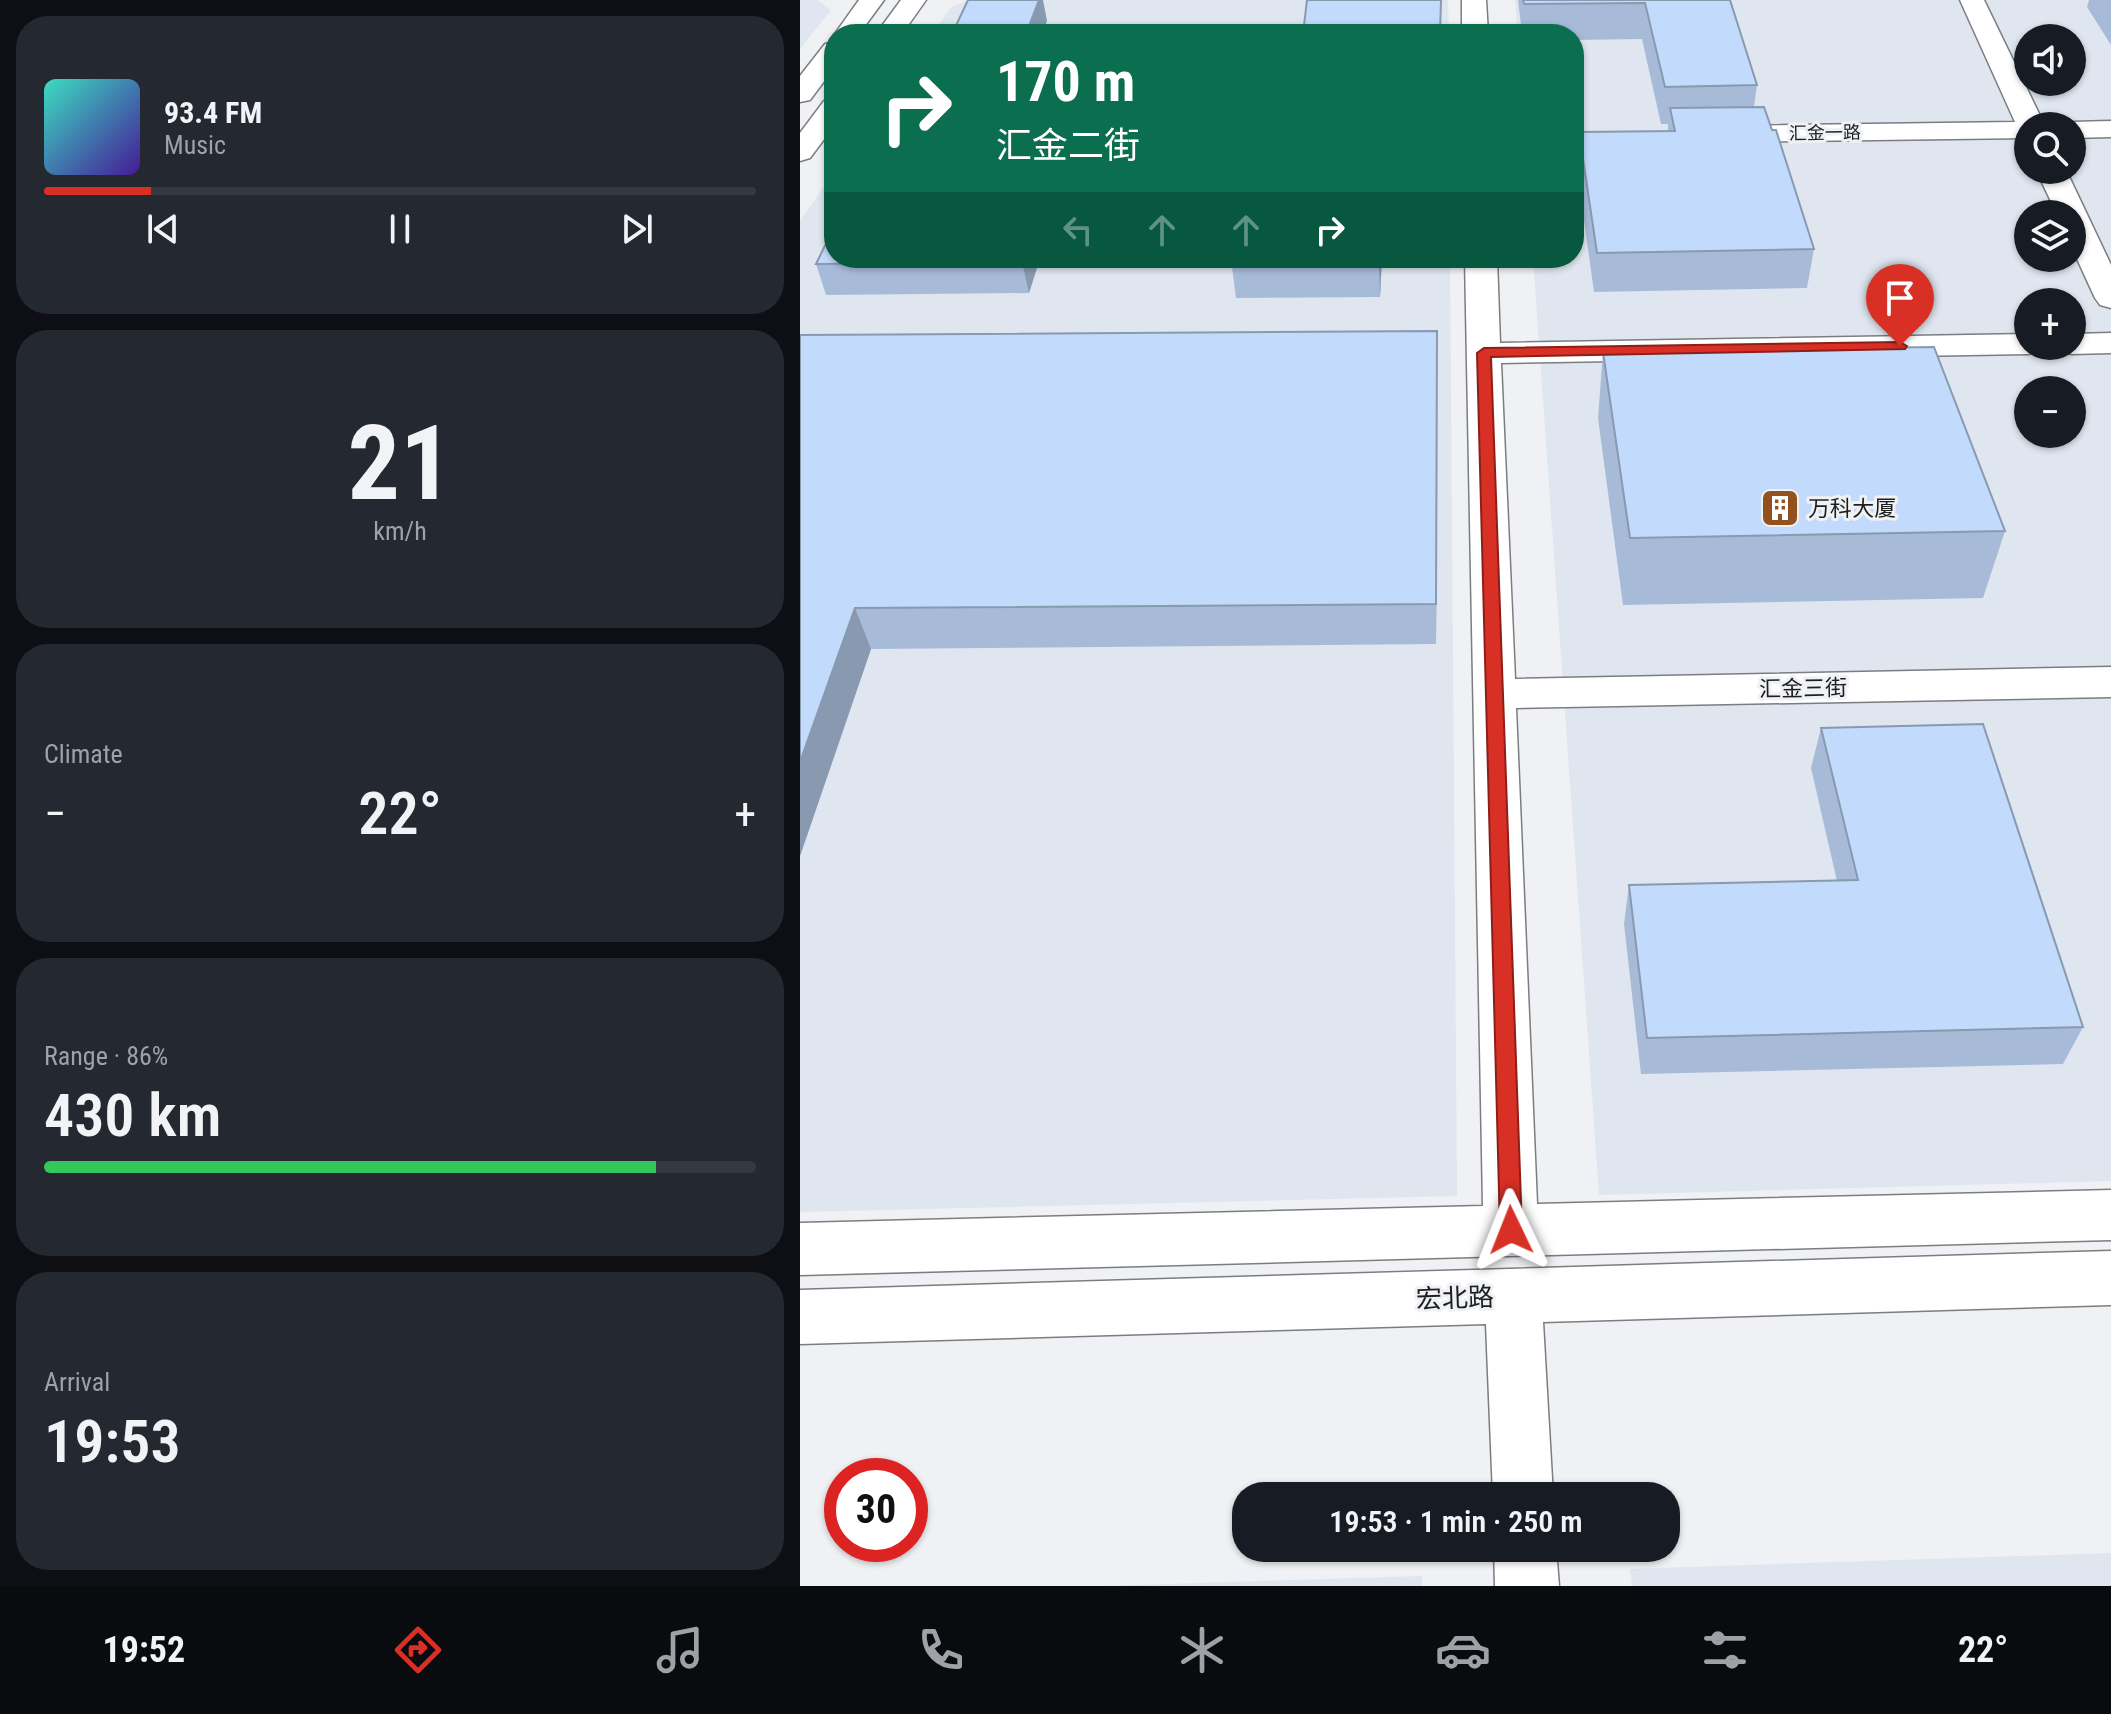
<!DOCTYPE html>
<meta charset="utf-8">
<style>
:root{--surface:#171b24;--page:#242831;--text:#f1f3f6;--muted:#9ea1a6;--line:#363941;--accent:#d93025}
body{margin:0;font-family:"Roboto Condensed","Noto Sans SC",sans-serif;background:var(--page);color:var(--text);height:100vh;display:flex;flex-direction:column;font-size:30px;white-space:nowrap}
*{box-sizing:border-box;margin:0}
p{font-size:26px;color:var(--muted)}
.icon{flex:none;width:44px;height:44px;fill:none;stroke:currentColor;stroke-width:2;stroke-linecap:round;stroke-linejoin:round}
.map{position:relative;flex:1;overflow:hidden}
.drawer{display:flex;flex-direction:column;gap:16px;padding:16px;background:#0d0f14;width:800px}
.drawer>*{flex:none}
.guide{position:absolute;left:24px;top:24px;width:760px;height:244px;border-radius:32px;box-shadow:0 2px 6px #0004;background:#0b6e4f;color:#fff;overflow:hidden}
.controls{position:absolute;left:1214px;top:24px;display:grid;gap:16px}
.controls a{display:grid;place-items:center;width:72px;height:72px;border-radius:50%;background:var(--surface);box-shadow:0 2px 6px #0004;font-size:40px}
.speed{position:absolute;left:24px;top:1458px;display:flex;gap:16px;font-size:40px;font-weight:700;text-align:center}
.speed>*{display:grid;place-content:center;width:104px;height:104px;border-radius:50%;background:var(--surface);box-shadow:0 2px 6px #0004;line-height:1}
.speed .limit{border:12px solid #d22;background:#fff;color:#111}
.pin{position:absolute;display:grid;place-items:center;width:68px;height:68px;color:#fff;margin:-82px -34px;border-radius:50% 50% 50% 0;rotate:-45deg;box-shadow:0 0 8px #0007}
.pin .icon{rotate:45deg}
.me{position:absolute;width:88px;margin:-44px;rotate:358deg;stroke-linejoin:round;filter:drop-shadow(0 0 6px #0008)}
.turn{display:flex;align-items:center;gap:28px;height:168px;padding:0 40px;font-size:36px}
.turn .icon{width:104px;height:104px;stroke-width:2.5}
.turn b{display:block;font-size:56px;line-height:68px}
.lanes{display:flex;align-items:center;height:76px;padding:0 40px;background:#0003;justify-content:center;gap:40px;direction:ltr}
.lanes .off{opacity:.35}
.big{font-size:60px;font-weight:600;line-height:1.1}
.drawer .tile{flex:1;display:flex;flex-direction:column;justify-content:center;gap:12px;min-width:0;padding:0 28px;border-radius:32px;background:var(--page)}
.drawer .dial{align-items:center;gap:0}
.dial b{font-size:104px;line-height:1}
.song{display:flex;align-items:center;gap:24px}
.cover{width:96px;height:96px;border-radius:12px;background:linear-gradient(135deg,hsl(170 70% 55%),hsl(260 70% 35%))}
.played{height:8px;border-radius:4px;background:linear-gradient(90deg,var(--accent) 15%,var(--line) 15%)}
.keys{display:flex;justify-content:space-around;direction:ltr}
.heat{display:flex;justify-content:space-between;align-items:center;font-size:44px;direction:ltr}
.charge{height:12px;border-radius:6px;background:linear-gradient(90deg,#34c759 86%,var(--line) 0)}
.trip{position:absolute;left:432px;top:1482px;width:448px;height:80px;border-radius:32px;background:var(--surface);box-shadow:0 2px 6px #0004;font-weight:600;line-height:80px;text-align:center}
.menu{display:flex;height:128px;justify-content:space-around;align-items:center;background:#090b0e;color:var(--muted)}
.menu .icon{width:56px;height:56px}
.menu .active{color:var(--accent)}
.menu b{font-size:36px;color:var(--text)}
main{display:flex;flex:1;min-height:0}
.map>svg:first-child{display:block}
.built{fill:#dfe6ef;fill-rule:evenodd}
.lines{fill:none;stroke-linecap:round;stroke-linejoin:round}
.minor-casing{stroke:#7b7d80;stroke-width:3}
.minor{fill:#fff;fill-rule:evenodd}
.wall{fill:#a7bbd9}
.shaded-wall{fill:#8899b0}
.building{fill:#c2dafc;stroke:#8899b0;stroke-width:2}
.route{fill:#d93025;stroke:#8d1f18;stroke-width:2}
.labels{text-anchor:middle;stroke-width:6;stroke-linejoin:round;paint-order:stroke}
.far-street-label{font-size:18px;fill:#1d1e1f;stroke:#eff1f4}
.poi-label{font-size:22px;fill:#1d1e1f;stroke:#eff1f4;text-anchor:start}
.street-label{font-size:22px;fill:#1d1e1f;stroke:#eff1f4}
.near-street-label{font-size:26px;fill:#1d1e1f;stroke:#eff1f4}
</style>
<main>
<section class="drawer">
<div class="tile">
<div class="song"><i class="cover"></i><div><b>93.4 FM</b><p>Music</p></div></div>
<div class="played"></div>
<div class="keys"><svg class="icon" aria-label="previous" viewBox="0 0 24 24"><path d="M18 5L8 12l10 7zM5 5v14"/></svg><svg class="icon" aria-label="pause" viewBox="0 0 24 24"><path d="M8 5v14M16 5v14"/></svg><svg class="icon" aria-label="next" viewBox="0 0 24 24"><path d="M6 5l10 7-10 7zM19 5v14"/></svg></div>
</div>
<div class="tile dial"><b>21</b><p>km/h</p></div>
<div class="tile"><p>Climate</p>
<div class="heat"><a>−</a><b class="big">22°</b><a>+</a></div>
</div>
<div class="tile"><p>Range · 86%</p><b class="big">430 km</b><div class="charge"></div></div>
<div class="tile"><p>Arrival</p><b class="big">19:53</b></div>
</section>
<div class="map">
<svg width="1311" height="1586" viewBox="0 0 1311 1586">
<rect width="100%" height="100%" fill="#eff1f4"/>
<!-- built -->
<path class="built" d="M 0,0 L 17,0 L 31,10 L 0,49 Z
M 168,0 L 648,0 L 649,34 L 132,34 L 151,7 Z
M 715,0 L 1311,0 L 1311,1181 L 799,1195 L 733,258 L 774,258 L 774,34 L 718,34 ZM 1228,38 L 1272,38 L 1272,82 L 1228,82 ZM 1228,126 L 1272,126 L 1272,170 L 1228,170 ZM 1228,214 L 1272,214 L 1272,258 L 1228,258 ZM 1228,302 L 1272,302 L 1272,346 L 1228,346 ZM 1228,390 L 1272,390 L 1272,434 L 1228,434 Z
M 34,172 L 34,258 L 650,258 L 657,1196 L 0,1212 L 0,221 Z
M 1311,1553 L 1311,1586 L 832,1586 L 830,1569 Z
M 622,1576 L 622,1586 L 300,1586 Z"/>
<g class="lines">
<!-- minor casing -->
<g class="minor-casing">
<path id="minor" d="M 59,0 L 84,0 L 59,34 L 34,35 Z
M 101,0 L 126,0 L 102,34 L 76,34 Z
M 662,0 L 686,0 L 688,34 L 662,34 Z
M 1160,0 L 1184,0 L 1245,126 L 1228,126 L 1228,138 L 916,142 L 906,140 L 902,134 L 906,128 L 916,126 L 1215,122 Z
M 34,42 L 34,68 L 10,100 L 0,102 L 0,76 L 25,44 Z
M 34,99 L 34,126 L 10,158 L 0,161 L 0,133 L 24,101 Z
M 1311,121 L 1311,137 L 1272,138 L 1272,126 L 1261,126 L 1272,122 Z
M 1236,170 L 1266,170 L 1311,265 L 1311,308 L 1300,305 L 1295,298 L 1272,248 L 1272,214 L 1257,214 Z
M 665,258 L 697,258 L 700,343 L 1228,334 L 1228,346 L 1243,346 L 1240,351 L 1228,354 L 701,363 L 715,679 L 1311,667 L 1311,697 L 716,708 L 737,1204 L 1311,1190 L 1311,1240 L 0,1275 L 0,1223 L 683,1206 Z
M 1311,333 L 1311,353 L 1272,354 L 1260,351 L 1257,346 L 1272,346 L 1272,334 Z
M 1311,1251 L 1311,1305 L 743,1322 L 753,1496 L 693,1496 L 686,1324 L 0,1344 L 0,1290 Z
M 694,1548 L 756,1548 L 759,1586 L 695,1586 Z"/>
</g>
<!-- minor -->
<use href="#minor" class="minor"/>
</g>
<!-- wall -->
<path class="wall" d="M 718,0 L 930,0 L 957,85 L 954,107 L 972,130 L 1014,249 L 1007,288 L 794,292 L 777,170 L 779,132 L 868,131 L 868,124 L 861,124 L 842,39 L 774,40 L 774,34 L 722,34 Z
M 1289,0 L 1311,0 L 1311,45 L 1287,7 Z
M 34,258 L 240,258 L 229,293 L 26,295 L 16,264 Z
M 433,258 L 640,258 L 640,260 L 582,260 L 580,297 L 436,298 L 432,267 Z
M 637,331 L 636,644 L 71,649 L 0,856 L 0,335 Z
M 803,352 L 1205,531 L 1183,598 L 823,605 L 798,418 Z
M 1021,728 L 1283,1027 L 1263,1064 L 841,1074 L 824,924 L 829,885 L 1037,881 L 1011,768 Z"/>
<!-- shaded-wall -->
<path class="shaded-wall" d="M 239,0 L 243,0 L 247,21 L 242,34 L 226,34 Z
M 224,258 L 240,258 L 229,293 L 222,262 Z
M 579,258 L 582,258 L 580,297 L 579,266 Z
M 638,371 L 636,644 L 636,604 Z
M 55,608 L 71,649 L 0,856 L 0,762 Z"/>
<!-- building -->
<path class="building" d="M 168,0 L 239,0 L 226,34 L 152,34 Z
M 507,0 L 641,0 L 640,34 L 503,34 Z
M 723,0 L 930,0 L 957,85 L 865,87 L 845,3 L 724,4 Z
M 964,107 L 972,130 L 976,130 L 1014,249 L 797,253 L 779,132 L 875,131 L 870,108 Z
M 34,227 L 34,258 L 224,258 L 222,262 L 16,264 Z
M 433,258 L 579,258 L 579,266 L 432,267 Z
M 637,331 L 636,604 L 55,608 L 0,762 L 0,335 Z
M 1134,347 L 1205,531 L 830,538 L 803,352 Z
M 1183,724 L 1283,1027 L 847,1038 L 829,885 L 1058,880 L 1021,728 Z"/>
<!-- route -->
<path class="route" d="M 1100,342 L 1107,346 L 1105,349 L 691,357 L 722,1230 L 719,1238 L 711,1241 L 703,1238 L 700,1230 L 677,353 L 684,348 Z"/>
<!-- icons -->
<defs>
<g id="building-square" transform="scale(2)"><rect x="-9" y="-9" width="18" height="18" rx="4" fill="#935120" stroke="#eff1f4"/><path d="M-4-6H4V6H1V3H-1V6H-4ZM-2.5-4.3h1.7v1.8h-1.7ZM.8-4.3h1.7v1.8H.8ZM-2.5-1h1.7V.8h-1.7ZM.8-1h1.7V.8H.8Z" fill="#fff"/></g>
</defs>
<g fill-rule="evenodd">
<use href="#building-square" x="980" y="508"/>
</g>
<g class="labels">
<!-- far-street labels -->
<g class="far-street-label">
<text transform="translate(1025 133) rotate(-1)" y="6">汇金一路</text>
</g>
<!-- poi labels -->
<g class="poi-label">
<text x="1008" y="516">万科大厦</text>
</g>
<!-- street labels -->
<g class="street-label">
<text transform="translate(1003 688) rotate(-1)" y="8">汇金三街</text>
</g>
<!-- near-street labels -->
<g class="near-street-label">
<text transform="translate(655 1298) rotate(-2)" y="9">宏北路</text>
</g>
</g>
</svg>
<div class="controls">
<a><svg class="icon" aria-label="sound" viewBox="0 0 24 24"><path d="M4 9h4l5-4v14l-5-4H4zM17 9q2 3 0 6"/></svg></a>
<a><svg class="icon" aria-label="search" viewBox="0 0 24 24"><circle cx="10" cy="10" r="6"/><path d="M15 15l6 6"/></svg></a>
<a><svg class="icon" aria-label="layers" viewBox="0 0 24 24"><path d="M12 4l9 5-9 5-9-5zM3 14l9 5 9-5"/></svg></a>
<a>+</a>
<a>−</a>
</div>
<div class="speed"><div class="limit">30</div></div>
<div class="pin" style="left:1100px;top:346px;background:#d93025"><svg class="icon" aria-label="arrive" viewBox="0 0 24 24"><path d="M6 21V4h12l-3 4 3 4H6"/></svg></div>
<svg class="me" style="left:711px;top:1230px" viewBox="-20 -20 40 40"><path d="M0-17L14 15 0 8-14 15z" fill="#d93025" stroke="#fff" stroke-width="4"/></svg>
<div class="trip">19:53 · 1 min · 250 m</div>
<div class="guide">
<div class="turn"><svg class="icon" aria-label="right" viewBox="0 0 24 24"><path d="M7 20v-9h11M14 6l5 5-5 5"/></svg><div><b>170 m</b>汇金二街</div></div>
<div class="lanes"><svg class="icon off" aria-label="left" viewBox="0 0 24 24"><path d="M17 20v-9H6M10 6l-5 5 5 5"/></svg><svg class="icon off" aria-label="ahead" viewBox="0 0 24 24"><path d="M12 20V5M6 11l6-6 6 6"/></svg><svg class="icon off" aria-label="ahead" viewBox="0 0 24 24"><path d="M12 20V5M6 11l6-6 6 6"/></svg><svg class="icon" aria-label="right" viewBox="0 0 24 24"><path d="M7 20v-9h11M14 6l5 5-5 5"/></svg></div>
</div>
</div>
</main>
<nav class="menu">
<b>19:52</b>
<svg class="icon active" aria-label="directions" viewBox="0 0 24 24"><path d="M12 3l9 9-9 9-9-9zM9 14v-3h6M13 9l2 2-2 2"/></svg>
<svg class="icon" aria-label="music" viewBox="0 0 24 24"><path d="M9 18V5l10-2v13"/><circle cx="6" cy="18" r="3"/><circle cx="16" cy="16" r="3"/></svg>
<svg class="icon" aria-label="phone" viewBox="0 0 24 24"><path d="M5 4h4l2 5-3 2q2 4 5 5l2-3 5 2v4C11 20 4 13 5 4z"/></svg>
<svg class="icon" aria-label="climate" viewBox="0 0 24 24"><path d="M12 3v18M4 7l16 10M4 17L20 7"/></svg>
<svg class="icon" aria-label="car" viewBox="0 0 24 24"><path d="M5 17H2v-5l4-1 3-4h7l3 4 3 1v5h-3M9 17h6M6 11h13"/><circle cx="7" cy="17" r="2"/><circle cx="17" cy="17" r="2"/></svg>
<svg class="icon" aria-label="filters" viewBox="0 0 24 24"><path d="M4 7h16M4 17h16"/><circle cx="9" cy="7" r="2"/><circle cx="15" cy="17" r="2"/></svg>
<b>22°</b>
</nav>
